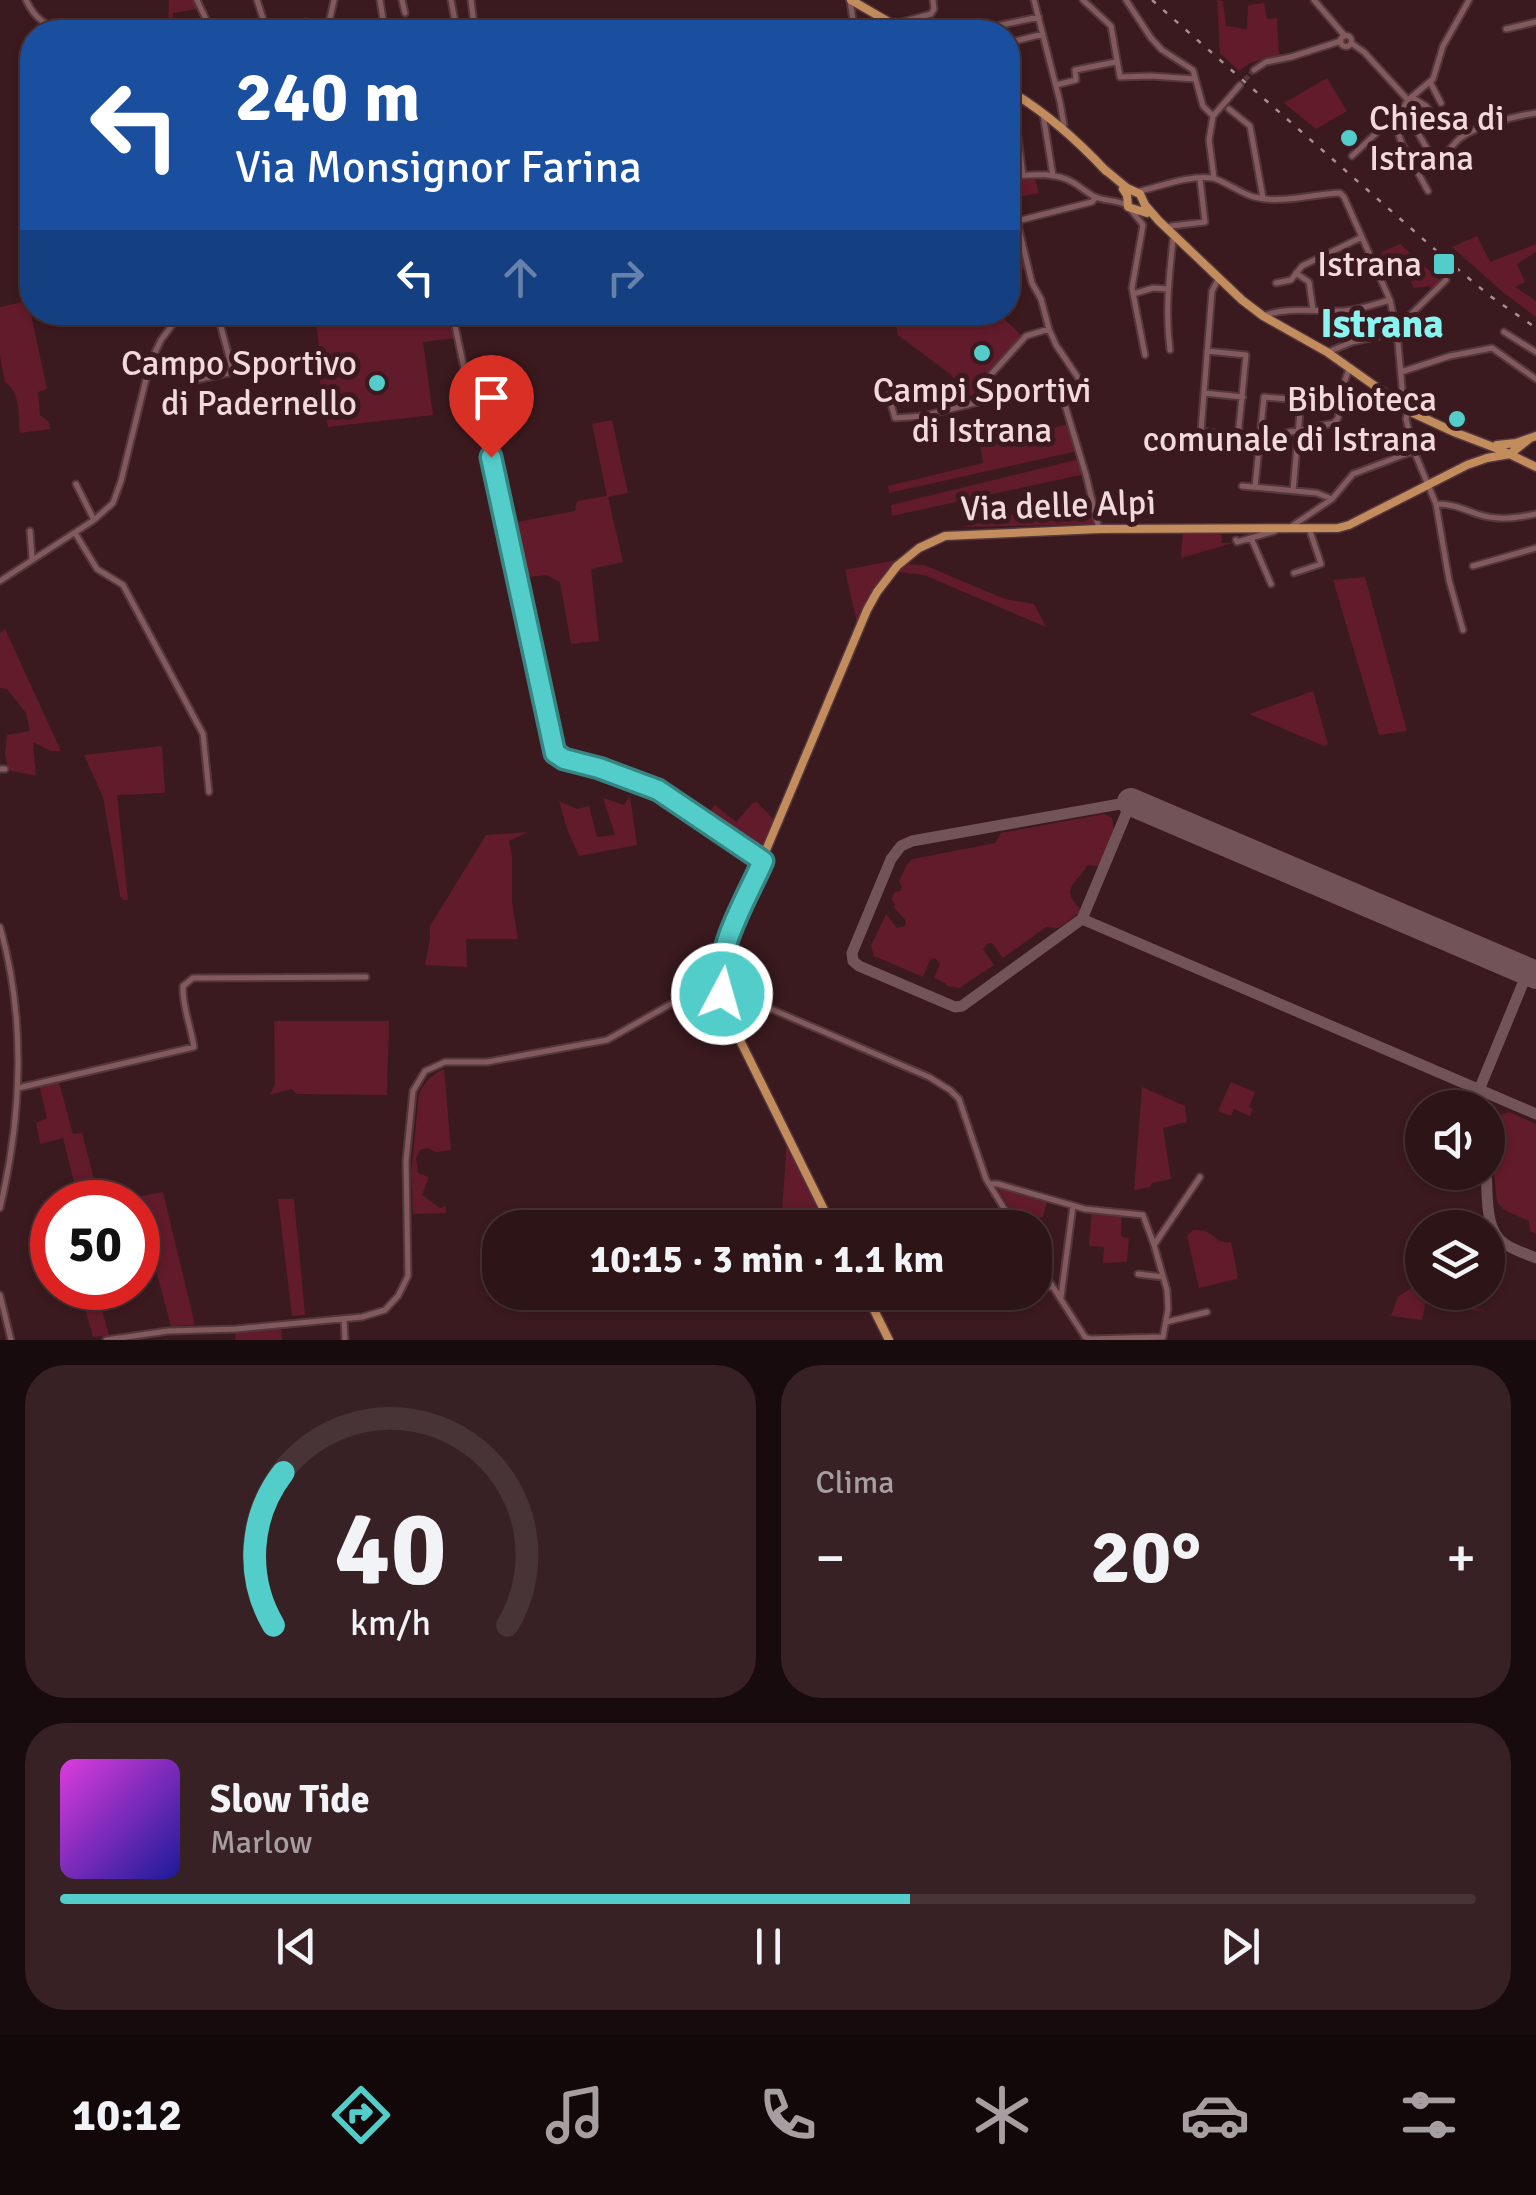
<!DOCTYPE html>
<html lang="it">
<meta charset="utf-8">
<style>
:root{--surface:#2c1417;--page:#382124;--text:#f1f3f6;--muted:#a69ea1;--line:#483336;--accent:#53cdc9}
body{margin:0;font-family:Signika,sans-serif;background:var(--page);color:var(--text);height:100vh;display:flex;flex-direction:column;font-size:38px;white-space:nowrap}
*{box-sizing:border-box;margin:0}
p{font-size:32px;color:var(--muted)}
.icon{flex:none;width:55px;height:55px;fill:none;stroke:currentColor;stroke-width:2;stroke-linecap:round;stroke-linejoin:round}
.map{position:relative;height:1340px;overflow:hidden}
.details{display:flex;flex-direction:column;gap:25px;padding:25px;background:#180b0d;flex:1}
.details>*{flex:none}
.banner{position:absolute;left:20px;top:20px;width:1000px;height:305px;border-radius:40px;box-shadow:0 2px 8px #0004,0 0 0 2px var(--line);background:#1a4fa0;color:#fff;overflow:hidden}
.tools{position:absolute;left:1405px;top:1090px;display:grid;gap:20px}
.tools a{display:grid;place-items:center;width:100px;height:100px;border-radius:50%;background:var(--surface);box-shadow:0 2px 8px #0004,0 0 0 2px var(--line);font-size:50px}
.speed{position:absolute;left:30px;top:1180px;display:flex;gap:20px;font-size:50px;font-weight:700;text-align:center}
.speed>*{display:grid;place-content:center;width:130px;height:130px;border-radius:50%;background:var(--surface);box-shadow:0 2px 8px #0004,0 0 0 2px var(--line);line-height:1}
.speed .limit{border:15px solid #d22;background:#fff;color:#111}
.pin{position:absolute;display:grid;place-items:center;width:85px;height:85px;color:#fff;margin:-102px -42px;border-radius:50% 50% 50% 0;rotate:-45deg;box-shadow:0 0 10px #0007}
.pin .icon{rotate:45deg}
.me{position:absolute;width:110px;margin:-55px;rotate:6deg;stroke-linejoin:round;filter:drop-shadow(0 0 8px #0008)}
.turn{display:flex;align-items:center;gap:35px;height:210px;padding:0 50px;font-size:45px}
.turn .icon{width:130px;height:130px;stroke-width:2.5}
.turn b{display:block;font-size:70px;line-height:85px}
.lanes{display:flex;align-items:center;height:95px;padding:0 50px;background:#0003;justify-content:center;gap:50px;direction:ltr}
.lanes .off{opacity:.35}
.big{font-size:75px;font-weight:800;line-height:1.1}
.details .widget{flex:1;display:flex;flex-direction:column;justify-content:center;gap:15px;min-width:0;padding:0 35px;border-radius:40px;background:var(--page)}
.details .dial{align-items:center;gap:0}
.dial svg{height:260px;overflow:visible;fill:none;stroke:var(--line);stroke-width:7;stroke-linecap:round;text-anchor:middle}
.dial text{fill:var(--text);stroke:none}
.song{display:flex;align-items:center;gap:30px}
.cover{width:120px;height:120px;border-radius:15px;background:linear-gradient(135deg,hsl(300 70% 55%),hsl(240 70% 35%))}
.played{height:10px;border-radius:5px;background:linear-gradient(90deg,var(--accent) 60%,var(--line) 60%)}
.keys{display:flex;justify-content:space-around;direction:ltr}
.heat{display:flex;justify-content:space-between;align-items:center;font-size:55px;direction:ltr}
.details .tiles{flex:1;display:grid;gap:25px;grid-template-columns:1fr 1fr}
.widget:last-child{grid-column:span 2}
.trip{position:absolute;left:482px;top:1210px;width:570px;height:100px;border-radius:40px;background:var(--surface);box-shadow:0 2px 8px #0004,0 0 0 2px var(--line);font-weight:800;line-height:100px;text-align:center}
.tab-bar{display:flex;height:160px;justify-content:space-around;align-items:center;background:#120809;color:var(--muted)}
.tab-bar .icon{width:70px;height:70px}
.tab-bar .current{color:var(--accent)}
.tab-bar b{font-size:45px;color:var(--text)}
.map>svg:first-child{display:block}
.green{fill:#611b2a}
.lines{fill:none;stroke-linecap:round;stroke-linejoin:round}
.taxiway{stroke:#725458;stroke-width:11}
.runway{stroke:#725458;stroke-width:28}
.minor-tunnel{stroke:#56373b;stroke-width:5;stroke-dasharray:5 2.5;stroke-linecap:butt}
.minor-casing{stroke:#53373c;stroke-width:9}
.major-casing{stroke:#53373c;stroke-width:11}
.minor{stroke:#825a5e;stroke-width:5}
.major{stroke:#c28c5c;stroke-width:8}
.rail{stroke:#aa8e91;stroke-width:2.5;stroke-dasharray:5 10;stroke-linecap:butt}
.route-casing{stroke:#368583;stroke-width:25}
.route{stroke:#53cdc9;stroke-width:18}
.poi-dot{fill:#53cdc9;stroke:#3b1a1f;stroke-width:4}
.labels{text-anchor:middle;stroke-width:10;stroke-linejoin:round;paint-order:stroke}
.poi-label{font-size:35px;fill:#f2dadc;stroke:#3b1a1f;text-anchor:end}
.street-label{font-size:35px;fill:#f2dadc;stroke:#3b1a1f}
.quarter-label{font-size:40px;font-weight:bold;fill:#89f4f0;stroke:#3b1a1f}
</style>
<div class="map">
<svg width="1536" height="1340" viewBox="0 0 1536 1340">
<rect width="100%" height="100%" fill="#3b1a1f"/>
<!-- green -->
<path class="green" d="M 169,0 L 194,0 L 198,9 L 173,13 L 172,26 L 168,26 Z
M 1217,0 L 1223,1 L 1226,26 L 1247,29 L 1248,5 L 1264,3 L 1267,19 L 1277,18 L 1279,55 L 1250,63 L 1239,71 L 1220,53 Z
M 1327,78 L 1347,111 L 1316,129 L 1284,103 Z
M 1035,179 L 1039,193 L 1017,197 L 1021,215 L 1017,223 L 1027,268 L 1008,273 L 1008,181 Z
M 1477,236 L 1490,262 L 1536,244 L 1536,252 L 1517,264 L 1525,282 L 1515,287 L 1536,301 L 1536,317 L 1504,293 L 1452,247 Z
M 1400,244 L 1440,280 L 1431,289 L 1429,286 L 1414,288 L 1409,279 L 1414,271 L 1408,264 L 1399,270 L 1383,270 L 1375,255 Z
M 28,301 L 47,389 L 38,392 L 40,415 L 48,421 L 51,429 L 20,433 C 18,415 21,393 5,382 L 0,356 L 0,307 Z
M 315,313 L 451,313 L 456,338 L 423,342 L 433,415 L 328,427 L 317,365 L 321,363 Z
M 893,313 L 1000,313 L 1001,316 L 1025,339 L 977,398 L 968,394 L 950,374 L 898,335 Z
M 612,420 L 628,493 L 608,497 L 623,562 L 591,569 L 599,641 L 571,644 L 560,582 L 546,575 L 519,578 L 507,524 L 575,511 L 577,501 L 607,496 L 592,424 Z
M 1069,424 L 1078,451 L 889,493 L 888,486 L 983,463 L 980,444 Z
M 1080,459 L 1085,474 L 892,516 L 891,505 Z
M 1090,496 L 1097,524 L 962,527 Z
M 1183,530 L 1221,531 L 1222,543 L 1233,543 L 1181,558 Z
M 896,560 L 882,576 L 858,627 L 845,570 Z
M 903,564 L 924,565 L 1005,599 L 1034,604 L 1046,627 L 924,575 L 898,572 L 896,570 Z
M 1365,577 L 1407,731 L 1379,735 L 1333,580 Z
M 5,629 L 61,751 L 51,751 L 33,742 L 36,776 L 8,770 L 5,754 L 7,735 L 30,731 L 26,713 L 7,689 L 0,688 L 0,633 Z
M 1313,691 L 1328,744 L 1324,746 L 1249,714 Z
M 162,746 L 165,793 L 117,795 L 128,900 L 123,900 L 120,895 L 103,797 L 84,755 Z
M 630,796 L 637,845 L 579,856 L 567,829 L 559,801 L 577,809 L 589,806 L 597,837 L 615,835 L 603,798 L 624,805 Z
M 757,802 L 775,821 L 761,854 L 707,814 L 715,805 L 736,822 L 752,804 Z
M 1104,814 L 1112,818 L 1114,830 L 1099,866 L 1087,865 C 1082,880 1056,888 1081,909 L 1078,914 L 1059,928 L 1046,927 L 1003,958 L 992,943 L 988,943 L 983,949 L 994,965 L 959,988 L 947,986 L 945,983 L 934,978 L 940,964 L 935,958 L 930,960 L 923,977 L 874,956 L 871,946 L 886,914 L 897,928 L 905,926 L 906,921 L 894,907 L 895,904 L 891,899 L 895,892 L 900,891 L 902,887 L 899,881 L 907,864 L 913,859 L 995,843 L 1001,833 Z
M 528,832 L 509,841 L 512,856 L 512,902 L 518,939 L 466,939 L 467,967 L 425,965 L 430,939 L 430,926 L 486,835 Z
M 274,1021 L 389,1021 L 387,1095 L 297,1094 L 291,1089 L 270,1095 L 275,1084 Z
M 444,1069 L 451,1150 L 436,1152 L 428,1148 L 420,1150 L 416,1158 L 418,1173 L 429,1177 L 422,1195 L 440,1208 L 446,1206 L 446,1213 L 413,1214 L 411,1173 L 419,1093 C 425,1081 432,1074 444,1069 Z
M 58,1079 L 73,1134 L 82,1133 L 100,1202 L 79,1202 L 63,1138 L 40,1144 L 36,1123 L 47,1118 L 39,1084 Z
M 1231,1082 L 1255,1092 L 1249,1107 L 1253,1109 L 1250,1116 L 1234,1109 L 1231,1116 L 1218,1111 Z
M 1142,1087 L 1185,1106 L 1187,1122 L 1163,1128 L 1171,1179 L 1152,1183 L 1150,1187 L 1134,1190 Z
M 1509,1112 L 1536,1124 L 1536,1234 L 1530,1231 L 1529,1221 L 1504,1210 L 1497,1202 L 1489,1126 L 1493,1118 Z
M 787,1137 L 829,1227 L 781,1228 Z
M 995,1184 L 1048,1199 L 1043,1217 L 1029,1220 L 1025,1227 L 1021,1227 Z
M 163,1192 L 195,1325 L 171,1326 L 136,1197 Z
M 278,1199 L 294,1199 L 305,1315 L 292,1316 Z
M 1092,1208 L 1122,1213 L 1121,1236 L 1129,1239 L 1127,1262 L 1103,1263 L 1104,1247 L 1089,1246 Z
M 1193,1230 C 1197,1230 1201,1230 1205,1231 C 1215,1235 1218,1244 1231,1242 L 1238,1277 L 1236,1279 L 1199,1288 L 1187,1236 Z
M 1414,1286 L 1422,1287 L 1422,1292 L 1440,1293 L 1485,1312 L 1426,1301 L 1422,1320 L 1391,1316 L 1398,1297 Z
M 79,1288 L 96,1288 L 109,1335 L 93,1337 Z
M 281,1325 L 282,1340 L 235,1340 L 236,1330 Z"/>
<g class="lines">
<!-- taxiway -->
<path class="taxiway" d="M 1131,802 L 1082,919 L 1536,1114
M 1082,919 L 962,1006 L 955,1007 L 859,966 L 853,961 L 852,953 L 891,859 L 901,846 L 912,841 L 1131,802
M 1480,1108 L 1479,1090 L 1528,971
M 1486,1172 C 1488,1194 1484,1231 1505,1244 C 1514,1250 1526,1254 1536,1258"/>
<!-- runway -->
<path class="runway" d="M 1131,802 L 1536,975"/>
<!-- minor-tunnel -->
<path class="minor-tunnel" d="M 1240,85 L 1254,70"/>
<!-- minor casing -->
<g class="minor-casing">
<path id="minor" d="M 26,0 C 35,19 46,26 66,32
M 197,0 L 210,28 L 215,32
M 257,0 L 267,31
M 380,0 L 385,32
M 402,0 L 405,13
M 451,0 L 457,32
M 471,0 L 475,32
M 1034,0 L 1060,102 L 1064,125 L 1062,128
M 1083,0 L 1111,26 L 1120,77 L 1151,76 L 1195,79
M 1126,0 L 1151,38 L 1162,50 L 1193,70 L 1203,106 L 1213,116
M 1314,0 L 1345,36
M 850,1 L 855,32
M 896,27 L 902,22 L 931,14 L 934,9 L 933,0
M 1506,29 L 1536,22
M 263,32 L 306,22 L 323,32
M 327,32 L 334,0
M 453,32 L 474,27
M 968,32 L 1039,17
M1340.5 41a5.5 5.5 0 1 1 11 0a5.5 5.5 0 1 1-11 0Z
M 1008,43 L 1043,34
M 1351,43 L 1364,52 L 1408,100
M 1254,70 L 1266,62 L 1291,57 L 1341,41
M 1430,82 L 1441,103
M 1056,85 L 1076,80 L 1075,70 L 1116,62
M 1012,93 L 1023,175
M 1413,98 L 1426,106 L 1437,121 L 1439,119
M 1403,108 L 1428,150 L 1441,158 C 1448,152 1452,146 1458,140 C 1474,126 1515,116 1536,113
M 1229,109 L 1250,126 L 1263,198
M 1043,114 L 1053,176
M 1393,118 L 1402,144 L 1428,191
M 1352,156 L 1403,108 L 1408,100 L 1433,79 L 1443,46 L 1469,0
M 1008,177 C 1029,175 1054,171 1074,183 C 1081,187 1087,193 1095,197 C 1106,201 1116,200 1127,205
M 1214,178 L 1209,140 L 1213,116 L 1240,85
M 1136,192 C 1160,187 1187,175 1212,178 C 1221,179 1242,194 1254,197 C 1283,204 1311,194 1340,193 L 1344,197 L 1390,300 L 1397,332 L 1402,387 L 1401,405
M 1096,197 L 1092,202 L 1021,220 L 1018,225 L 1032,283 L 1041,299 L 1049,329 L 1056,345 L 1083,385 L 1083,390 L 1069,393 L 1065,397 L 1065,405 L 1086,475 L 1099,529
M 1131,210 L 1143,225 L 1132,288 L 1145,355
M 1168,229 L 1171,226 L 1205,222 L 1200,179
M 1296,273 L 1309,282 L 1313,310
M 1276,283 L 1291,280 L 1302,266 L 1362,237
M 1133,294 L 1153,288 L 1168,289
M 452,312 L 477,428 L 491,457 L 549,733 L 553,748 L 559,756 L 599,768 L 659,790 L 760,859
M 1263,316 C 1288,306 1317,312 1343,311 C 1359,310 1375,304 1390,300
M 1396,329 L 1446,280
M 1504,332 L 1536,352
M 1170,350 C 1165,313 1169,278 1173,240 L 1176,237
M 1207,351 L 1246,355 L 1238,437 L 1201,431 L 1212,291 L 1219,278
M 1328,352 L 1352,342 L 1397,332
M 1401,372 L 1450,356 L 1492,348 L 1536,379
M 191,381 L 233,372 L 217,312
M 890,382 L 891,404 L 895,418 L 923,416 L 983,401 L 985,381 L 1026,336 L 1049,329
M 1204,393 L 1243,397
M 1408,410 L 1406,419 L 1414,451 L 1436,504 L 1449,580 L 1463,630
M 1241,442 L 1334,423 L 1338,418 L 1341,392 L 1349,369
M 76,484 L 94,520
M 1242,486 L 1317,493 L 1332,499
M 1255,487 L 1264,397 L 1301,400 L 1293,491
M 1437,504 C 1453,504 1463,509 1477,514 C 1498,521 1516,518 1536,514
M 1292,526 L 1332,499 L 1353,474 L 1414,451
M 30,531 L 32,558
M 75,533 L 97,569 L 123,585 L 203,734 L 209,792
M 1251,538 L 1271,584
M 1236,540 L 1237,542 L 1275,531
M 1473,566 L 1536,548
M 1294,573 L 1321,564 L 1309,528
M 0,581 L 94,520 L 113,503 L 121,481 L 150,363 L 161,340 L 182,312
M 0,769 L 5,769
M 0,927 C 26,1018 22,1116 0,1208
M 724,974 L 743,996
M 697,995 L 733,996 L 750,1000 L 929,1077 L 950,1090 L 959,1099 L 986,1179 L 1016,1228
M 18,1088 L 194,1047 C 191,1026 182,1007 183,986 L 193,978 L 366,977
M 989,1184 L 998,1184 L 1085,1209 L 1143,1215 L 1154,1245
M 983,1228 L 1005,1210
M 1035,1259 L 1085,1337 L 1091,1339 L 1163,1337
M 1138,1274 L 1163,1277
M 1035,1286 L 1052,1287
M 0,1295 L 11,1340
M 1061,1297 L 1073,1206
M 344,1319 L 345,1340
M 1166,1322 L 1207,1312
M 1163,1337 L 1168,1309 L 1167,1290 L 1154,1245 L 1200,1177
M 106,1340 L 168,1331 L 236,1329 L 362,1317 L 385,1310 L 398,1296 L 408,1276 L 406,1161 L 413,1091 L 425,1071 L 445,1062 L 487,1062 L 607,1040 L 669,1005 L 705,990 L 714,980 L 720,963"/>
</g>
<!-- major casing -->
<g class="major-casing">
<path id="major" d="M 851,0 L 906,32
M 1008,90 C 1046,112 1076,139 1106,171
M 1103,168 L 1127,188 L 1140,194 L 1145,205 L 1159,221 L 1242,300 L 1263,316 L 1327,352 L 1413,413 L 1454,432 L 1501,450 L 1536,467
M 1123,189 L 1127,195 L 1128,207 L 1147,213
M 1497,445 L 1516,443 L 1536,436
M 833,1228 L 729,1018 C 717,986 720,962 732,931 L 867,610 L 877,592 L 897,566 L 919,548 L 945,536 L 1099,529 L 1338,528 L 1349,525 L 1467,465 L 1487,458 L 1510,454 L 1529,439
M 865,1292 L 889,1340"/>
</g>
<!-- minor -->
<use href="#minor" class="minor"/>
<!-- major -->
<use href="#major" class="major"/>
<!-- rail -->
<path class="rail" d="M 1152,0 L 1448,261 L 1490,296 L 1536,328"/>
</g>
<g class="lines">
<!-- route casing -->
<g class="route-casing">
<path id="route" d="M 491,457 L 555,753 L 564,759 L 599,768 L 658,790 L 763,861 C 746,900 713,951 722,994"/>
</g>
<!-- route -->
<use href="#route" class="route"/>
</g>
<!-- markers -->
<g class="poi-dot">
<circle cx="1349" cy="138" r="10"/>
<rect x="1432" y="252" width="24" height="24" rx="5"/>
<circle cx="982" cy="353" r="10"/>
<circle cx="377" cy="383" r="10"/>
<circle cx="1457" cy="419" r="10"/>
</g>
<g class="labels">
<!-- poi labels -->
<g class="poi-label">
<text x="1369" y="130" text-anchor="start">Chiesa di<tspan x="1369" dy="40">Istrana</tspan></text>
<text x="1422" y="276">Istrana</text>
<text x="357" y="375">Campo Sportivo<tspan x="357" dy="40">di Padernello</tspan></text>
<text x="982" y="402" text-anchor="middle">Campi Sportivi<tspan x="982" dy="40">di Istrana</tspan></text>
<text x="1437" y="411">Biblioteca<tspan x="1437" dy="40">comunale di Istrana</tspan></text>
</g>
<!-- street labels -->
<g class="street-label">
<text transform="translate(1058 505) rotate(-2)" y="12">Via delle Alpi</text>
</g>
<!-- quarter labels -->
<g class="quarter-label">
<text x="1382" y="337">Istrana</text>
</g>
</g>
</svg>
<div class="tools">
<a><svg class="icon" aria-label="sound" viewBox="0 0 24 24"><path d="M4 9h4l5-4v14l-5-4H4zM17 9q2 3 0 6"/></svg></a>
<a><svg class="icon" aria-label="layers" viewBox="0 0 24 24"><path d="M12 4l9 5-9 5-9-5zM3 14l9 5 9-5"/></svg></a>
</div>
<div class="speed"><div class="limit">50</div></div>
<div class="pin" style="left:491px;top:457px;background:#d93025"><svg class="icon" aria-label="arrive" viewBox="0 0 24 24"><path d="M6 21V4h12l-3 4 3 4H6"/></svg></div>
<svg class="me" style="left:722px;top:994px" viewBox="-20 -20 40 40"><circle r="17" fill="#53cdc9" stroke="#fff" stroke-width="3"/><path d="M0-11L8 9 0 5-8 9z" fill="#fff"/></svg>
<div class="trip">10:15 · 3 min · 1.1 km</div>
<div class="banner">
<div class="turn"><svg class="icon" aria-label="left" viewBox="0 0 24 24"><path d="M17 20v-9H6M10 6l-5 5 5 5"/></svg><div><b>240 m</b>Via Monsignor Farina</div></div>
<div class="lanes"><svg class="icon" aria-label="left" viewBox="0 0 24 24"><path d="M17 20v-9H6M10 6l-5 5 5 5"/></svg><svg class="icon off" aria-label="ahead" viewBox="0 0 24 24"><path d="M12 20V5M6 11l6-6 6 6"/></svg><svg class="icon off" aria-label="right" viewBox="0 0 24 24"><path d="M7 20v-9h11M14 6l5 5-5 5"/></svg></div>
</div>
</div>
<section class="details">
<div class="tiles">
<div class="widget dial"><svg viewBox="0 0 100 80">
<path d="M14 69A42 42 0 1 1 86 69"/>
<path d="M14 69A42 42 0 0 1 17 22" stroke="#53cdc9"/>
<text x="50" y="56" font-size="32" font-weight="700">40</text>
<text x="50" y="72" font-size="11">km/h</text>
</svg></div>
<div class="widget"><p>Clima</p>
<div class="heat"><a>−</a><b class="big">20°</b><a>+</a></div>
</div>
<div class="widget">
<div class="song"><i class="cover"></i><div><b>Slow Tide</b><p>Marlow</p></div></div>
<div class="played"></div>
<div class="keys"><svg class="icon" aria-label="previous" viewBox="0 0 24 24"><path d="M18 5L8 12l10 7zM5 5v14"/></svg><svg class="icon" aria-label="pause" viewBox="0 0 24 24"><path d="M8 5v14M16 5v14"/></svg><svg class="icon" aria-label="next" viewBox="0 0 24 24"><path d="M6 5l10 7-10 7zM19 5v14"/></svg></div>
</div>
</div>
</section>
<nav class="tab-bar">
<b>10:12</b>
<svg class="icon current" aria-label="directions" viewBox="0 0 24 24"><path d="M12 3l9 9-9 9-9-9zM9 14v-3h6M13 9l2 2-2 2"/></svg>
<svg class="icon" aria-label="music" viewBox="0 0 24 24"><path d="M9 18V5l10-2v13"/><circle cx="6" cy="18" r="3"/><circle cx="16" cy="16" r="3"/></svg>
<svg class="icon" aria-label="phone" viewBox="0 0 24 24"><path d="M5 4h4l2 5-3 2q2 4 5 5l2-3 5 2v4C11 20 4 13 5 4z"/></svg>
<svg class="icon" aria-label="climate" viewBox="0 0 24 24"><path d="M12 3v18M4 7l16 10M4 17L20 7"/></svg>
<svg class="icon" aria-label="car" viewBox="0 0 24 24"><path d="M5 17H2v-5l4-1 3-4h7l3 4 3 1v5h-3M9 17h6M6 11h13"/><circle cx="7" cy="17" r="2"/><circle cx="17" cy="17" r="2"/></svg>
<svg class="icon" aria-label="filters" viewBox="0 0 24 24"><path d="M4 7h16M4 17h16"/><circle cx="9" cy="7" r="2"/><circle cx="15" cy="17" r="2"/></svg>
</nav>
